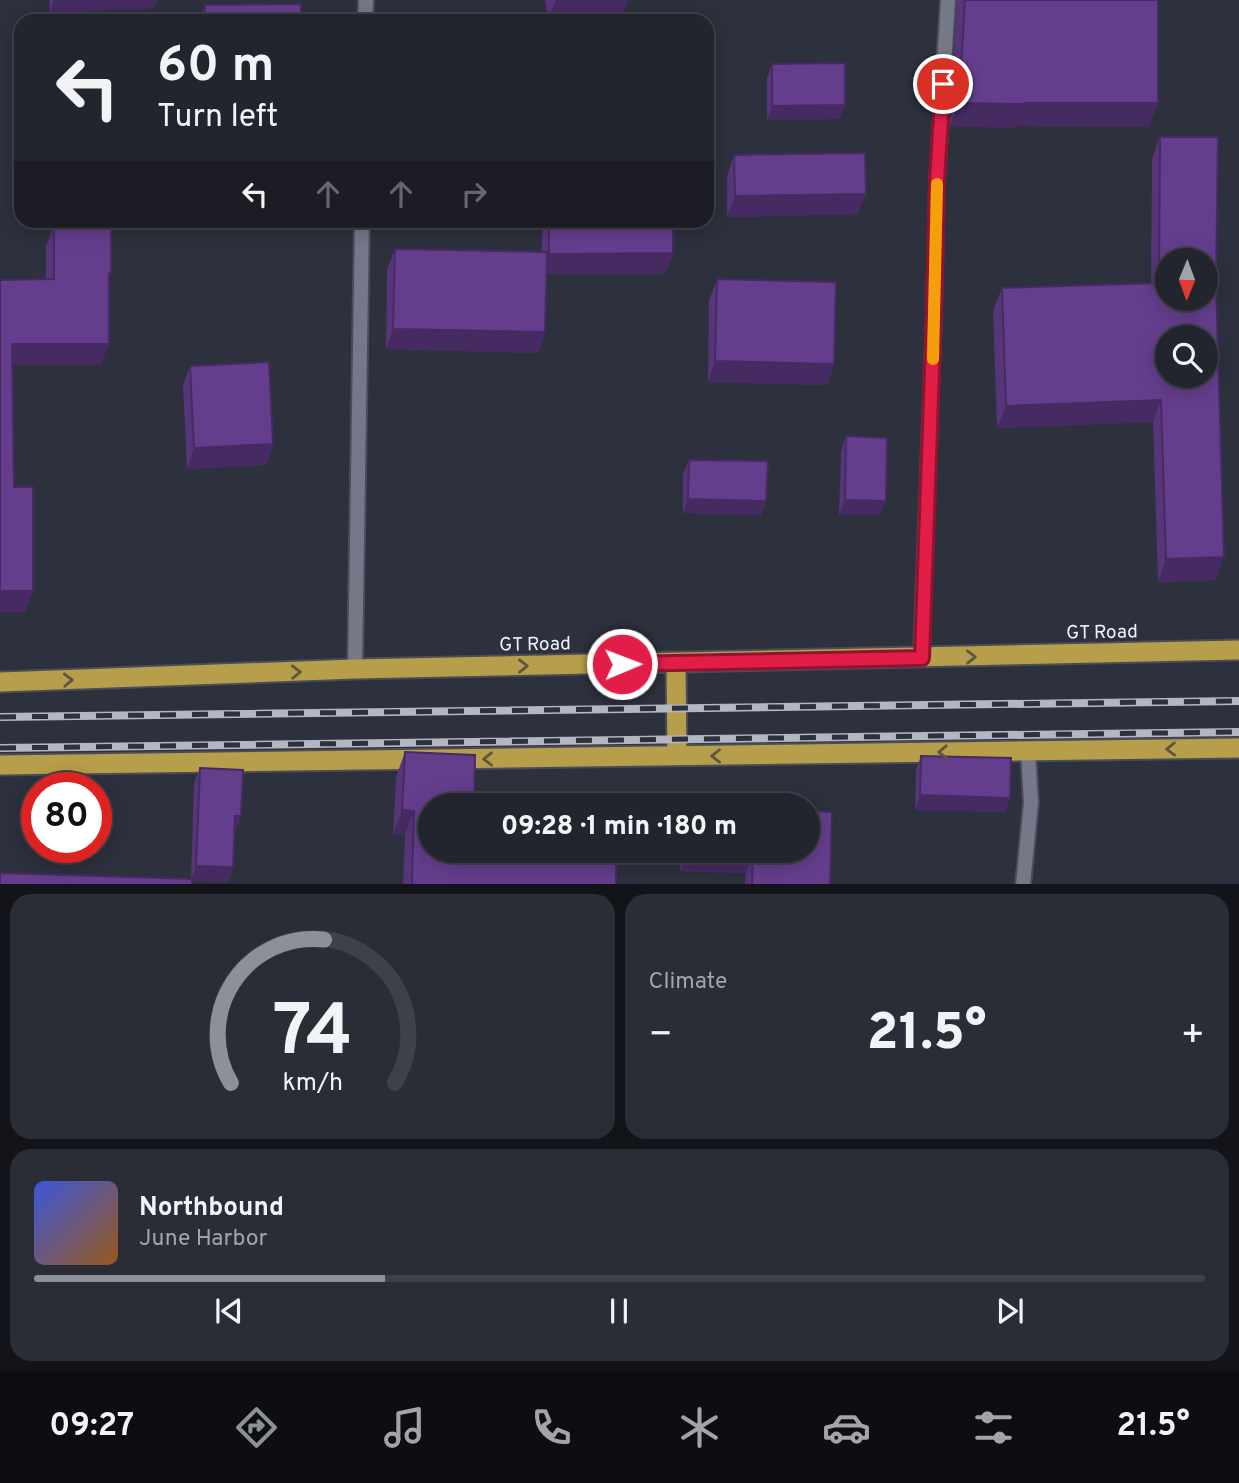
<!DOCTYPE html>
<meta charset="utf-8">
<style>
:root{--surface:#22242e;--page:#2a2c36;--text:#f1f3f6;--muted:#a2a4aa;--line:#3f414a;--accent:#8c9099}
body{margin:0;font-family:Overpass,sans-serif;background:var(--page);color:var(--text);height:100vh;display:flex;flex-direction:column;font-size:26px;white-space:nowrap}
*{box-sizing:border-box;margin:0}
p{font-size:23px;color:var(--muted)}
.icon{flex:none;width:38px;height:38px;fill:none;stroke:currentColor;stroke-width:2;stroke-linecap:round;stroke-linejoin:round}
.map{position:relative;height:884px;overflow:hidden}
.drawer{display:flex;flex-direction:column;gap:10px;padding:10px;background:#131419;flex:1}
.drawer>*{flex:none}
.banner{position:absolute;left:14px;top:14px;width:700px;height:214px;border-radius:21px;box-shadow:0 4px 18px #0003,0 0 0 2px var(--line);background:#22242e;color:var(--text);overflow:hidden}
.needle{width:46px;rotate:181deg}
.controls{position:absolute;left:1155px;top:248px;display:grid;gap:14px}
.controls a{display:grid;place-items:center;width:63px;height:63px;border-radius:50%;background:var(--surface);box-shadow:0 4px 18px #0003,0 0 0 2px var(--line);font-size:35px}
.speed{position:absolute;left:21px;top:772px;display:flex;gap:14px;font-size:35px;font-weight:700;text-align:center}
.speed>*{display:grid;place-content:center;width:91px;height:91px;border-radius:50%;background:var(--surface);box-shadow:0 4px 18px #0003,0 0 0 2px var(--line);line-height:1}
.speed .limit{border:10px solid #d22;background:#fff;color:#111}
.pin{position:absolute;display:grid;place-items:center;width:60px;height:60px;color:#fff;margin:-30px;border:4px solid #fff;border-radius:50%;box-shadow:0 2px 7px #0007}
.me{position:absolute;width:77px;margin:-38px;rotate:89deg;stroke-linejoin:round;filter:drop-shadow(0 0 5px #0008)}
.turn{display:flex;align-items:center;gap:24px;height:147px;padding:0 28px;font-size:32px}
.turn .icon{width:91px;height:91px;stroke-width:2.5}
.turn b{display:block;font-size:49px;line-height:60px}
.lanes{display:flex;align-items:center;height:66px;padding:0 28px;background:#0003;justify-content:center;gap:35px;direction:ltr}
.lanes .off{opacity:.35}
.big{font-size:52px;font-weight:800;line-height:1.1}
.drawer .card{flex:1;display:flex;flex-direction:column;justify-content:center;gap:10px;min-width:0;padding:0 24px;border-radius:21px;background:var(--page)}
.drawer .dial{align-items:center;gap:0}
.dial svg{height:182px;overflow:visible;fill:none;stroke:var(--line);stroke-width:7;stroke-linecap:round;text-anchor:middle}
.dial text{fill:var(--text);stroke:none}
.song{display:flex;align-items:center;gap:21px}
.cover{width:84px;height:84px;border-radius:10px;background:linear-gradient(135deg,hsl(230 70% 55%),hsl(30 70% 35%))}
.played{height:7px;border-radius:4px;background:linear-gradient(90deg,var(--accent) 30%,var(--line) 30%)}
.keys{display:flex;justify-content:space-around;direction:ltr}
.heat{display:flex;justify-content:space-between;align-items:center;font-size:38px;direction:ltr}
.drawer .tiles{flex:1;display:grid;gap:10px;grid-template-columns:1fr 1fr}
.card:last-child{grid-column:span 2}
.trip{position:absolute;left:418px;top:793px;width:402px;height:70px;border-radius:35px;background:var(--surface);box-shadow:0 4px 18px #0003,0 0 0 2px var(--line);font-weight:800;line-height:70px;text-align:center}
.dock{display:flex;height:112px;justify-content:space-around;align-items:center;background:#0e0e12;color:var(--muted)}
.dock .icon{width:49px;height:49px}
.dock .current{color:var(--accent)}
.dock b{font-size:32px;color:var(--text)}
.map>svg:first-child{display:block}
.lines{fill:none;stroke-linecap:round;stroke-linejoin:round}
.service-casing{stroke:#4a4c58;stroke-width:18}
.trunk-casing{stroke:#4a4c58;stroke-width:23}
.service{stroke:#747888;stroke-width:14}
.trunk{stroke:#b79e4a;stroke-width:19}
.rail-casing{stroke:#b4b6c1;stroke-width:8}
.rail{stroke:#2d303d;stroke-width:5;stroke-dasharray:16;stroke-linecap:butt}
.wall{fill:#563579}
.shaded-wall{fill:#462b63}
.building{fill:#643e8d;stroke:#462b63;stroke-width:2;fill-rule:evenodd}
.oneway{stroke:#5d5642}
.route-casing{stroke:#92132f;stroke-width:18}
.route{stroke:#e11d48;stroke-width:12}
.slow{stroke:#f59e0b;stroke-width:12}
.labels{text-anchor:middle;stroke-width:7;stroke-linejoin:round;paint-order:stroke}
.street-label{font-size:19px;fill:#f0f2fb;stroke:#2d303d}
</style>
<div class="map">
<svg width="1239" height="885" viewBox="0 0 1239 885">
<rect width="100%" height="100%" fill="#2d303d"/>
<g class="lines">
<!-- service casing -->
<g class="service-casing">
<path id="service" d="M 365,21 L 366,0
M 921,658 L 934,312 L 937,181 L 948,0
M 355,669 L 362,220
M 1023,885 L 1031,803 L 1028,751"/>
</g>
<!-- trunk casing -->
<g class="trunk-casing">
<path id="trunk" d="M 676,663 L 677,756
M 0,682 L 355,669 L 1239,650
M 0,765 L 1239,748"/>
</g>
<!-- service -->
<use href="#service" class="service"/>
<!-- trunk -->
<use href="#trunk" class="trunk"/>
<!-- rail casing -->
<g class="rail-casing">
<path id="rail" d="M 0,717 L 1239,701
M 0,748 L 1239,732"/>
</g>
<!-- rail -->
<use href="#rail" class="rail"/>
</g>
<!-- wall -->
<path class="wall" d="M 49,0 L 157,0 L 154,8 L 50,13 Z
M 545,0 L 628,0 L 624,12 L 556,21 L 548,21 Z
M 957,0 L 1158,0 L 1158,103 L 1149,127 L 1016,126 L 1016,128 L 950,126 Z
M 205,5 L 301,21 L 199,21 Z
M 772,64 L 840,119 L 767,120 L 767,78 Z
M 1160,137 L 1216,282 L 1216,580 L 1158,582 L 1153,422 L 997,428 L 993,311 L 1002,288 L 1151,283 L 1152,159 Z
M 734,155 L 858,214 L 727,217 L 727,176 Z
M 546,220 L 673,253 L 665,274 L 547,274 L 545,332 L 538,353 L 386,349 L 387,269 L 395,249 L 542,252 L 542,233 Z
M 54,225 L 111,273 L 109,280 L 101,365 L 12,365 L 14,487 L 25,612 L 0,612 L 0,280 L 46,279 L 46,246 Z
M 717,279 L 834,364 L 827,385 L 708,382 L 709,300 Z
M 190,366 L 273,444 L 266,465 L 187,469 L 183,386 Z
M 846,436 L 880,515 L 839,515 L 841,451 Z
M 689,460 L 766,501 L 761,515 L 683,513 L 683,474 Z
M 405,752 L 430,850 L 616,885 L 403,885 L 405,835 L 393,835 L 396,777 Z
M 921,756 L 1010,798 L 1005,812 L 915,810 L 916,770 Z
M 200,768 L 241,816 L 236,830 L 235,830 L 233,867 L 228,882 L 192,881 L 191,879 L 194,783 Z
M 680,850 L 808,850 L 830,885 L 745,885 L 746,873 L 680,871 Z"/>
<!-- shaded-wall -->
<path class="shaded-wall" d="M 54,0 L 157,0 L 154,8 L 50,13 Z
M 556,0 L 628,0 L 624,12 L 548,21 Z
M 959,103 L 1158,103 L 1149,127 L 1016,126 L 1016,128 L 950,126 Z
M 845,105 L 840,119 L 767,120 L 772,106 Z
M 866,194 L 858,214 L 727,217 L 735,196 Z
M 673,253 L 665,274 L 542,274 L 549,254 Z
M 393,329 L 545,332 L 538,353 L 386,349 Z
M 12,344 L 109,344 L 101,365 L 4,365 Z
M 715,361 L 834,364 L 827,385 L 708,382 Z
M 1161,400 L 1153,422 L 997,428 L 1006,406 Z
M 273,444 L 266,465 L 187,469 L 194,448 Z
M 688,499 L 766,501 L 761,515 L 683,513 Z
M 845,500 L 886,501 L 880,515 L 839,515 Z
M 1224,557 L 1216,580 L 1158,582 L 1166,559 Z
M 0,591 L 33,591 L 25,612 L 0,612 Z
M 920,795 L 1010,798 L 1005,812 L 915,810 Z
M 402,810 L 414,811 L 405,835 L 393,835 Z
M 235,816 L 241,816 L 236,830 L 230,830 Z
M 687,852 L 753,853 L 746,873 L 680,871 Z
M 196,866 L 233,867 L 228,882 L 191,881 Z"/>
<!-- building -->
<path class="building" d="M 965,0 L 1158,0 L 1158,103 L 1024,103 L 1024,104 L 959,103 Z
M 301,4 L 301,21 L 205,21 L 205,5 Z
M 845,63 L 845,105 L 772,106 L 772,64 Z
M 1160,137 L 1218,137 L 1216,282 L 1224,557 L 1166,559 L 1161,400 L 1006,406 L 1002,288 L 1159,283 ZM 1167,261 L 1206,261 L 1206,299 L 1167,299 ZM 1167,338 L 1206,338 L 1206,376 L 1167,376 Z
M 865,153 L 866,194 L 735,196 L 734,155 Z
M 549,220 L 673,220 L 673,253 L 549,254 Z
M 111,224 L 111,273 L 109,273 L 109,344 L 12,344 L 14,487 L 33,487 L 33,591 L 0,591 L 0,280 L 54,279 L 54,225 Z
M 395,249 L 547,252 L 545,332 L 393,329 Z
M 717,279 L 836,282 L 834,364 L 715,361 Z
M 269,362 L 273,444 L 194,448 L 190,366 Z
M 846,436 L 887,438 L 886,501 L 845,500 Z
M 689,460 L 768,461 L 766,501 L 688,499 Z
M 405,752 L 475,755 L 474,805 L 430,805 L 430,850 L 616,850 L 616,885 L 412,885 L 414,811 L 402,810 Z
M 921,756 L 1011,758 L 1010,798 L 920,795 Z
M 200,768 L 243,770 L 241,816 L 235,816 L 233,867 L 196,866 Z
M 808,811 L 832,812 L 830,885 L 752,885 L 753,853 L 687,852 L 687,850 L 808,850 Z
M 0,873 L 192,879 L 192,885 L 0,885 Z"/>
<!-- one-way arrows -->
<defs><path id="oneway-chevron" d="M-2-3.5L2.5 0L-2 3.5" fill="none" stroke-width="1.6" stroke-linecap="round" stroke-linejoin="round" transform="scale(1.75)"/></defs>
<g class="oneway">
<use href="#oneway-chevron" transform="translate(971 657) rotate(-1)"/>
<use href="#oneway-chevron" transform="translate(523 666) rotate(-1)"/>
<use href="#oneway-chevron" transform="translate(296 672) rotate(-2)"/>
<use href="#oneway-chevron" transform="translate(68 680) rotate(-2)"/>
<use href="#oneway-chevron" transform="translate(1171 749) rotate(179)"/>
<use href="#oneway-chevron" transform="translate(943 752) rotate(179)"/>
<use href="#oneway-chevron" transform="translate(716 756) rotate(179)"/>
<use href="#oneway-chevron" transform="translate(488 759) rotate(179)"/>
</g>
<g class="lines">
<!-- route casing -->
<g class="route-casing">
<path id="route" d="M 622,664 L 922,658 L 934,312 L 937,181 L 943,84"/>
</g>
<!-- route -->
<use href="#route" class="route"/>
<!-- slow -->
<path class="slow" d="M 933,359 L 937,184"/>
</g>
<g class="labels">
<!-- street labels -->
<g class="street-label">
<text transform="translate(1102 631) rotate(-1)" y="7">GT Road</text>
<text transform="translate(535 643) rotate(-1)" y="7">GT Road</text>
</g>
</g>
</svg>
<div class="controls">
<a><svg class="needle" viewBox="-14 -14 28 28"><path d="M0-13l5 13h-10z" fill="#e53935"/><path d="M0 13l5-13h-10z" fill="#a2a4aa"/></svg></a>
<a><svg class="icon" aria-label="search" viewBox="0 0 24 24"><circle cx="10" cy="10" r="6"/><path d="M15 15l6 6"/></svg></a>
</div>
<div class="speed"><div class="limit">80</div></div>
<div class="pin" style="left:943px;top:84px;background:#d93025"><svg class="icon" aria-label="arrive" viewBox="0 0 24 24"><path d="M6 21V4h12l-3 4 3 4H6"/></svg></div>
<svg class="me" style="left:622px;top:664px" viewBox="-20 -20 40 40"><circle r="17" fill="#e11d48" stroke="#fff" stroke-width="3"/><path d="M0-11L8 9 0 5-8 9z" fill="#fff"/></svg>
<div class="trip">09:28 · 1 min · 180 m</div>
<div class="banner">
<div class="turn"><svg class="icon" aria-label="left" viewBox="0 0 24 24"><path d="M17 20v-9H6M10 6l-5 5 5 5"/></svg><div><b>60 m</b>Turn left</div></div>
<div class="lanes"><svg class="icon" aria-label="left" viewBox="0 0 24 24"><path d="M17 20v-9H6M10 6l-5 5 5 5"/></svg><svg class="icon off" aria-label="ahead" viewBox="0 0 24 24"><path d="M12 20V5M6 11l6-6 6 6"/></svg><svg class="icon off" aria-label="ahead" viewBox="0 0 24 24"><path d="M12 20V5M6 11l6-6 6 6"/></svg><svg class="icon off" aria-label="right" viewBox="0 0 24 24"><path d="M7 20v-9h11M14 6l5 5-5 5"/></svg></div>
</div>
</div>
<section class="drawer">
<div class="tiles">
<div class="card dial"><svg viewBox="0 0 100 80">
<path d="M14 69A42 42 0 1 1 86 69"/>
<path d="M14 69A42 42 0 0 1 55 6" stroke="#8c9099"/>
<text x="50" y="56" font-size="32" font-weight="700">74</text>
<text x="50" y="72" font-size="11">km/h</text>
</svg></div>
<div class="card"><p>Climate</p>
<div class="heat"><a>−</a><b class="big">21.5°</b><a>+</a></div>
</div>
<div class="card">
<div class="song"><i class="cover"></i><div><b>Northbound</b><p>June Harbor</p></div></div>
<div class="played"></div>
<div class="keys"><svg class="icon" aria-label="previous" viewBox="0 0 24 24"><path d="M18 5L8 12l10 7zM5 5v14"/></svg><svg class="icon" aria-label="pause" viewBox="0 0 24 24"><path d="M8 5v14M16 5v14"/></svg><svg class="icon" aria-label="next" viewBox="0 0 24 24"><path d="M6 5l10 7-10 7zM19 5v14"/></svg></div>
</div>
</div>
</section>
<nav class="dock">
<b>09:27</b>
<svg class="icon current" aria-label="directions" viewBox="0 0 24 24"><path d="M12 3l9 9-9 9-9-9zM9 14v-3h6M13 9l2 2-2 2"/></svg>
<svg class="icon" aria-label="music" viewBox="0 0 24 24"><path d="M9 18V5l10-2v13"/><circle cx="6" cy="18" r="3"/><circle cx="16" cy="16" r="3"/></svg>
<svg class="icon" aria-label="phone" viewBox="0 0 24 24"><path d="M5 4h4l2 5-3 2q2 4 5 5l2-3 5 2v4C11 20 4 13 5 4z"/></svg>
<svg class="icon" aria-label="climate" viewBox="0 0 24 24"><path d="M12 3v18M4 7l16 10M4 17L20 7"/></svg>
<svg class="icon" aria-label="car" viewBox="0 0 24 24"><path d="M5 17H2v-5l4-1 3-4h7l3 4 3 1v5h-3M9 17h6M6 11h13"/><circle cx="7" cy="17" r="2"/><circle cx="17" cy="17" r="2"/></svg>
<svg class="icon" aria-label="filters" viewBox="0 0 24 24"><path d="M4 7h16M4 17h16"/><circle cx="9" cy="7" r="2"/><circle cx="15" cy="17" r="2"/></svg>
<b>21.5°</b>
</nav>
